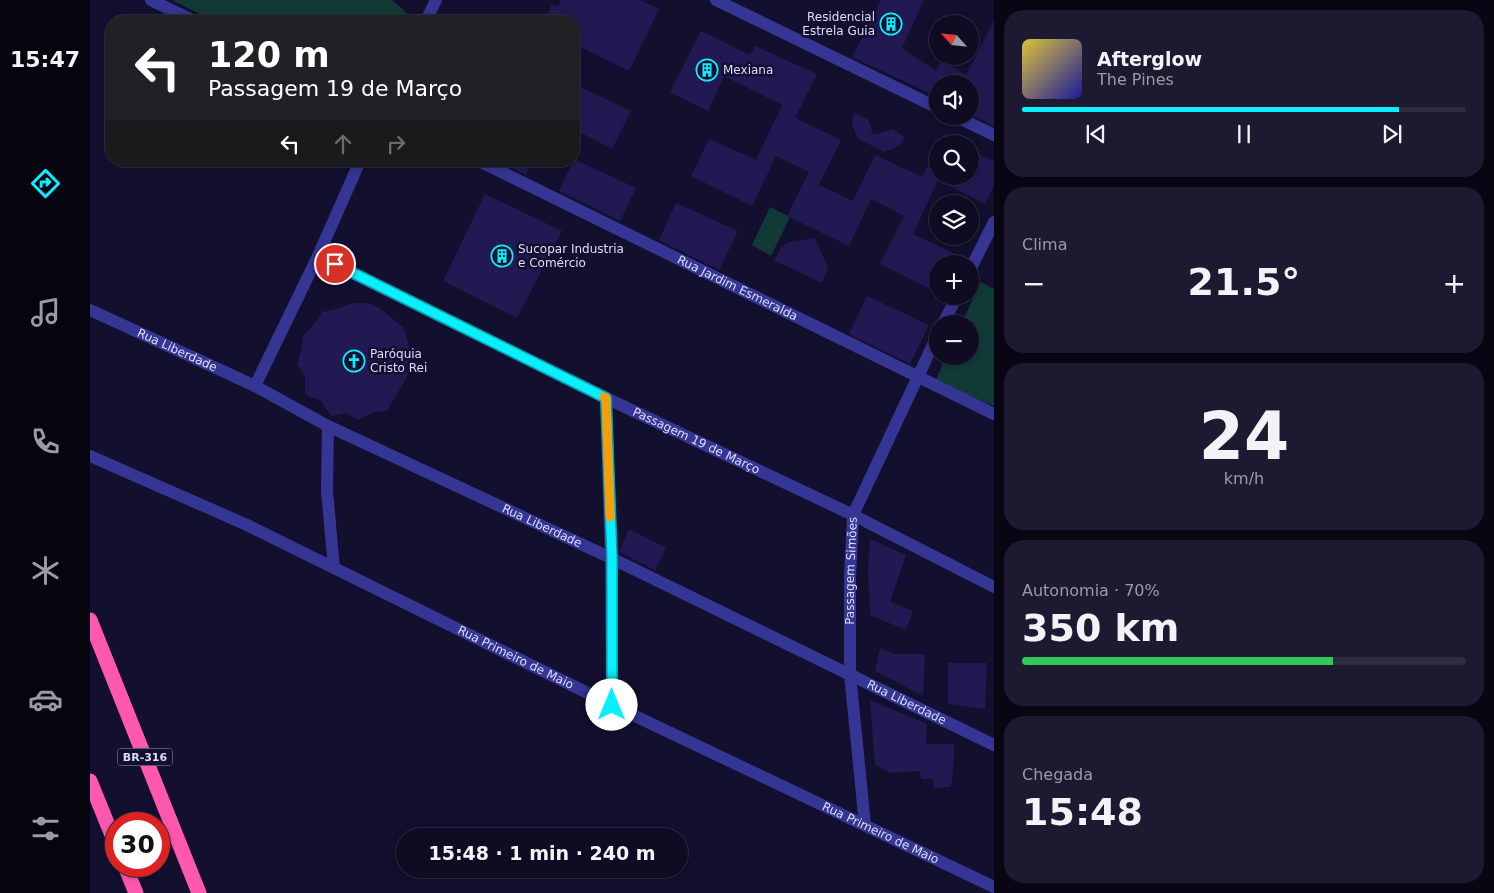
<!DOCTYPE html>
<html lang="pt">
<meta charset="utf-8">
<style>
:root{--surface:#0e0b23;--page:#1c1930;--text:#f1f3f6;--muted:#9b9ba6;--line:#2e2b41;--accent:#09efff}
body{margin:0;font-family:"DejaVu Sans",sans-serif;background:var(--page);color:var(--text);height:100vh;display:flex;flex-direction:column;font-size:19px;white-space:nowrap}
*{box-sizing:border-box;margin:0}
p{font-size:16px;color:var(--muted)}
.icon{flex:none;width:28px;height:28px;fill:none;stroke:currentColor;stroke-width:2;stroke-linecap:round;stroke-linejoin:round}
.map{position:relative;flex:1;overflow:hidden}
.side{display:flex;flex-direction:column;gap:10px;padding:10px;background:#080613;width:500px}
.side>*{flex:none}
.top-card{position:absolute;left:15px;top:15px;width:475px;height:152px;border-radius:20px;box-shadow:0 2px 8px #0003,0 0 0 1px var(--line);background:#202124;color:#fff;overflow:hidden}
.needle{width:32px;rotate:297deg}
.controls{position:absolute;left:839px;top:15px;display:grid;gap:10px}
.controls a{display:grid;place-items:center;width:50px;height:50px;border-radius:50%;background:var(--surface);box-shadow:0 2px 8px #0003,0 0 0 1px var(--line);font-size:25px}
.speed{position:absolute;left:15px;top:812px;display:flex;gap:10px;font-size:25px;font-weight:700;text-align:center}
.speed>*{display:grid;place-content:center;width:65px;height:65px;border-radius:50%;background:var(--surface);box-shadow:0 2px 8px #0003,0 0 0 1px var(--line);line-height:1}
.speed .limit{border:8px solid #d22;background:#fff;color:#111}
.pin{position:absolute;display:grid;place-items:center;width:42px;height:42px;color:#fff;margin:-21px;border:2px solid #fff;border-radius:50%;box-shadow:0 1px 5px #0007}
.me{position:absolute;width:55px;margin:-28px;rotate:0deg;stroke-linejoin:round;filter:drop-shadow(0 0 4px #0008)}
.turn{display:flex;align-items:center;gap:18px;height:105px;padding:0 20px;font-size:22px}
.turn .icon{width:65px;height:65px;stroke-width:2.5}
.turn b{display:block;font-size:35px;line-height:42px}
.lanes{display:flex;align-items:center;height:48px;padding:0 20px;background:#0003;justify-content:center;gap:25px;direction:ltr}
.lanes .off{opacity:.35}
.big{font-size:38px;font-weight:600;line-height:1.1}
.side .tile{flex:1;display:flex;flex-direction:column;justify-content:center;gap:8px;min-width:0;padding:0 18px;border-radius:20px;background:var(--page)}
.side .dial{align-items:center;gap:0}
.dial b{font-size:65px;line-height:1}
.song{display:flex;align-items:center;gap:15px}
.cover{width:60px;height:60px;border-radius:8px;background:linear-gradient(135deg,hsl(50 70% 55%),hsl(240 70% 35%))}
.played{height:5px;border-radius:2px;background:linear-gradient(90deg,var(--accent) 85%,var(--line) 85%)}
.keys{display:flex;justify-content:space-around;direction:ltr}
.heat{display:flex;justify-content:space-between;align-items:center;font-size:28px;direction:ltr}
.charge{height:8px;border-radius:4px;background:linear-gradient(90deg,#34c759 70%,var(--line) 0)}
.trip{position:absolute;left:306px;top:828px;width:292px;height:50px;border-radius:25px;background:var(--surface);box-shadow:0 2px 8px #0003,0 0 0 1px var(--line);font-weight:600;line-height:50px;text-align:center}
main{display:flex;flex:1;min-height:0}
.tab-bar{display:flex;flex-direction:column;width:90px;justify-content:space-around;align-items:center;background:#06040e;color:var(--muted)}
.tab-bar .icon{width:35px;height:35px}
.tab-bar .on{color:var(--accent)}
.tab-bar b{font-size:22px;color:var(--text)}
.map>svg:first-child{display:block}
.green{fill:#113a37}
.building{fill:#221952}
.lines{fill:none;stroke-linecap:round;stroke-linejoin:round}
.minor{stroke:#353593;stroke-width:12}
.highway{stroke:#ff58ae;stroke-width:15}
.route-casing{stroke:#069ba6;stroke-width:12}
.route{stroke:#09efff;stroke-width:9}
.slow{stroke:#f59e0b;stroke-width:9}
.labels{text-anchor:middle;stroke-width:5;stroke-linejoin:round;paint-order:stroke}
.shield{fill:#130f2f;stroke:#a29fc1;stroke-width:1}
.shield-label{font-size:11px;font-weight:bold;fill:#dfddff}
.poi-label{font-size:12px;fill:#dfddff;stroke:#130f2f;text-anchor:start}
.street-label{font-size:12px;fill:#dfddff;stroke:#130f2f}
</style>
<main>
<nav class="tab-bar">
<b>15:47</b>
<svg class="icon on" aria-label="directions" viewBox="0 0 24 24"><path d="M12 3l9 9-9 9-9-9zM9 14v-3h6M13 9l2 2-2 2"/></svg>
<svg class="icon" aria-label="music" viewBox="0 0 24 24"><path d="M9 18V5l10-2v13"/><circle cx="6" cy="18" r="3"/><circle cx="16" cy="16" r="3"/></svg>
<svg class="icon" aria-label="phone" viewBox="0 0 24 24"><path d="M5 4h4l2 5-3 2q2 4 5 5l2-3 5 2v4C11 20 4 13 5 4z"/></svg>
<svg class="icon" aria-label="climate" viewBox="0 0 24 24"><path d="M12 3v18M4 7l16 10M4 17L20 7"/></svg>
<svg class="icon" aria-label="car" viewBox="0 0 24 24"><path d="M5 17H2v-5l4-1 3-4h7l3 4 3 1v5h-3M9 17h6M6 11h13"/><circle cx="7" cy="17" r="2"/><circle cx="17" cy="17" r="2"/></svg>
<svg class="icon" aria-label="filters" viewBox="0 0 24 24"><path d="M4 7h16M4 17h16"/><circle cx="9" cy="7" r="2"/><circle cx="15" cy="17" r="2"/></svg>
</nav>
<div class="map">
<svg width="904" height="893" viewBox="0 0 904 893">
<rect width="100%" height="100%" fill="#130f2f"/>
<!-- green -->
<path class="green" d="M 82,0 L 302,0 L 326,21 L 124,21 Z
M 680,207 L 700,217 L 681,256 L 662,245 Z
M 891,282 L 904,289 L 904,406 L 845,382 L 856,356 L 880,356 L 880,324 L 871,324 Z"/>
<!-- building -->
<path class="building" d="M 471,0 L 549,0 L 569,9 L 539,71 L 484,44 L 484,21 L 454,21 L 462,4 L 468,7 Z
M 791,0 L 834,0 L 812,48 L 846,71 L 852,60 L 876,75 L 904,20 L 904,126 L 880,114 L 880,84 L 848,84 L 848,97 L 762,57 Z
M 611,31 L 660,55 L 665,46 L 727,74 L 705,118 L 751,140 L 729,185 L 763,201 L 785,155 L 832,177 L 848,145 L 848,176 L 880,176 L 880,150 L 904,161 L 904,185 L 895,204 L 848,180 L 823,234 L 876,259 L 874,264 L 848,264 L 848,293 L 790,264 L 814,216 L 805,211 L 781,199 L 759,246 L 697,216 L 719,172 L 686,156 L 662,206 L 601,176 L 619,139 L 666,160 L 692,105 L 634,76 L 618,111 L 580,92 Z
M 484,84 L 541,111 L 522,149 L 484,129 Z
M 764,113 L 778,119 L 783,135 L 803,129 L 815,137 L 809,146 L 794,152 L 767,138 L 762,123 Z
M 484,159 L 546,188 L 530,221 L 469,191 Z
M 408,161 L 443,161 L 436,175 Z
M 395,194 L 472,231 L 427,318 L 353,281 Z
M 586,203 L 648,231 L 629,270 L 569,240 Z
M 725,238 L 738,268 L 732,283 L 684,260 L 692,246 L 699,242 Z
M 777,296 L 839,325 L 820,364 L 759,334 Z
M 262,303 L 278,303 L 291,309 L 314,328 L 322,358 L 317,377 L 297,411 L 285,412 L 268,420 L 256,413 L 241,416 L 231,401 L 215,394 L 215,376 L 207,364 L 212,348 L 213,336 L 225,323 L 232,312 L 247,309 Z
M 539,529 L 576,548 L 565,570 L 529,552 Z
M 780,539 L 816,555 L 800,602 L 823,611 L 816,630 L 780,615 L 778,570 Z
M 790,648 L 804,654 L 835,654 L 833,696 L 785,671 Z
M 858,663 L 897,663 L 895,709 L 858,704 Z
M 780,700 L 837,724 L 836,744 L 864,744 L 864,760 L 861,787 L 843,788 L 843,779 L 831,779 L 830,771 L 801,773 L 785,765 Z"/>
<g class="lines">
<!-- minor -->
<g class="minor">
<path d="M 61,0 L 104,21"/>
<path d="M 626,0 L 848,108"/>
<path d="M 336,21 L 346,0"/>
<path d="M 865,116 L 904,135"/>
<path id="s1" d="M 389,161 L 904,414"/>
<path id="s2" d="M 228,256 L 516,398 L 763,515 L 904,587"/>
<path d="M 880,270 L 904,222"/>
<path id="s3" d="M 0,310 L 165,386 L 238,426 L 521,558 L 904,745"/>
<path d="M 853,324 L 867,296"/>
<path d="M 165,386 L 228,256 L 270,161"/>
<path d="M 516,398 L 521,558 L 522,705"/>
<path d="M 238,426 L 237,491 L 244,568"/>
<path id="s4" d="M 0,456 L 157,525 L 522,705 L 904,887"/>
<path id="s5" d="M 775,825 L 760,674 L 760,577 L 763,515 L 848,334"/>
</g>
<!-- highway -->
<path class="highway" d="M 0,620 L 109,893
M 0,781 L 26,845
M 35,866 L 46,893"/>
</g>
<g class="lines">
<!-- route casing -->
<g class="route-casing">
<path id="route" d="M 245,264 L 516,398 L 522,558 L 522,705"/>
</g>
<!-- route -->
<use href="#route" class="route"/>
<!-- slow -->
<path class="slow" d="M 514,397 L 516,398 L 520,517"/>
</g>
<!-- icons -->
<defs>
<g id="building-ring" transform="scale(1.125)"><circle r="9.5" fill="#130f2f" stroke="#09efff" stroke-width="1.5"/><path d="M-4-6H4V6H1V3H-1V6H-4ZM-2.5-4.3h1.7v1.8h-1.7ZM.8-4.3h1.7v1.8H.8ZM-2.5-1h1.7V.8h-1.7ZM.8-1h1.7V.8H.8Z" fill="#09efff"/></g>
<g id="church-ring" transform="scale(1.125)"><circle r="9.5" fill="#130f2f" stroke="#09efff" stroke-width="1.5"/><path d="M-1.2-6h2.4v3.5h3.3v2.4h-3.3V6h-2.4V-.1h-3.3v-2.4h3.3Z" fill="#09efff"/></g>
</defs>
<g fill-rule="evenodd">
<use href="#building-ring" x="801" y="24"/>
<use href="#building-ring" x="617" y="70"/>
<use href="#building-ring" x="412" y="256"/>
<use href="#church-ring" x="264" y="361"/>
</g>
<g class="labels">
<!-- shield labels -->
<rect class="shield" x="27.5" y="748.5" width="55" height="17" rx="4"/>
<g class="shield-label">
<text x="55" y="761">BR-316</text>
</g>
<!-- poi labels -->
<g class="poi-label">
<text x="785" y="21" text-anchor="end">Residencial<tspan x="785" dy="14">Estrela Guia</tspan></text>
<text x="633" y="74">Mexiana</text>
<text x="428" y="253">Sucopar Industria<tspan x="428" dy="14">e Comércio</tspan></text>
<text x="280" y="358">Paróquia<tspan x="280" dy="14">Cristo Rei</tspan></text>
</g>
<!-- street labels -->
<g class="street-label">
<text dy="4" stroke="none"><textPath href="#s1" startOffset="288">Rua Jardim Esmeralda</textPath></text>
<text dy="4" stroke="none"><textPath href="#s3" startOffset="96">Rua Liberdade</textPath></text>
<text dy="4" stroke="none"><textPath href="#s2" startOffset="421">Passagem 19 de Março</textPath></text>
<text dy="4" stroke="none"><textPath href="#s3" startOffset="501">Rua Liberdade</textPath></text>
<text dy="4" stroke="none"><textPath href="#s5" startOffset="255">Passagem Simões</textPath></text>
<text dy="4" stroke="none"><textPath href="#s4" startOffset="471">Rua Primeiro de Maio</textPath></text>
<text dy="4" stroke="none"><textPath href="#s3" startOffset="906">Rua Liberdade</textPath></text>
<text dy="4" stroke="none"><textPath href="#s4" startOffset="876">Rua Primeiro de Maio</textPath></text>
</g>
</g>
</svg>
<div class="controls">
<a><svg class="needle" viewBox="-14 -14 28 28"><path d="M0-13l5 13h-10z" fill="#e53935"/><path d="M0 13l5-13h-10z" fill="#9b9ba6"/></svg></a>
<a><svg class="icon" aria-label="sound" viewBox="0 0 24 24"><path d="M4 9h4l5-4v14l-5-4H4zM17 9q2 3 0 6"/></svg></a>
<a><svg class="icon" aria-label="search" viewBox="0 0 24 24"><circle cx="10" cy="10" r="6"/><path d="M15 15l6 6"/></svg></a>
<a><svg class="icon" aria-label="layers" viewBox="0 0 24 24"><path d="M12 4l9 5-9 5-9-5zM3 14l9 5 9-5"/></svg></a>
<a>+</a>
<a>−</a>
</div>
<div class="speed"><div class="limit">30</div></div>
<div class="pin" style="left:245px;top:264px;background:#d93025"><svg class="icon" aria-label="arrive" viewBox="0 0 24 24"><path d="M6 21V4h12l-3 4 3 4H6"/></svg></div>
<svg class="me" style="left:522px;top:705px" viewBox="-20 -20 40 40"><circle r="19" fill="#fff"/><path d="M0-13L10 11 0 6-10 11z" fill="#09efff"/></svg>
<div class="trip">15:48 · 1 min · 240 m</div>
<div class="top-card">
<div class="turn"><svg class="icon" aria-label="left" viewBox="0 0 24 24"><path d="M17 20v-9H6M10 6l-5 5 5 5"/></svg><div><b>120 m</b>Passagem 19 de Março</div></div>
<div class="lanes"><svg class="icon" aria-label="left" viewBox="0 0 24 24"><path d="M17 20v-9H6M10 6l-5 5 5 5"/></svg><svg class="icon off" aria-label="ahead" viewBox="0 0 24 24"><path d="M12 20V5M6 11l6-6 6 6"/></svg><svg class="icon off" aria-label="right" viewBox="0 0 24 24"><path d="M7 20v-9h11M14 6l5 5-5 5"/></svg></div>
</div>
</div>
<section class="side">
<div class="tile">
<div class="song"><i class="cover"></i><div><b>Afterglow</b><p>The Pines</p></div></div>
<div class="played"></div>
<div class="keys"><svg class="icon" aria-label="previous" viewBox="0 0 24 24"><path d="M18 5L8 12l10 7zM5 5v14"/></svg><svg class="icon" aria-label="pause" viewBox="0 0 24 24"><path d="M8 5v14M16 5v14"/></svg><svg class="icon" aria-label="next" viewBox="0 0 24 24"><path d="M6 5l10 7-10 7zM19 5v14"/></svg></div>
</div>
<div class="tile"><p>Clima</p>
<div class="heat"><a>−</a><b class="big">21.5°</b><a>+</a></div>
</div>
<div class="tile dial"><b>24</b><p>km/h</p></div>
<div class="tile"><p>Autonomia · 70%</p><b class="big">350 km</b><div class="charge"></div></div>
<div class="tile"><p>Chegada</p><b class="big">15:48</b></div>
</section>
</main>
